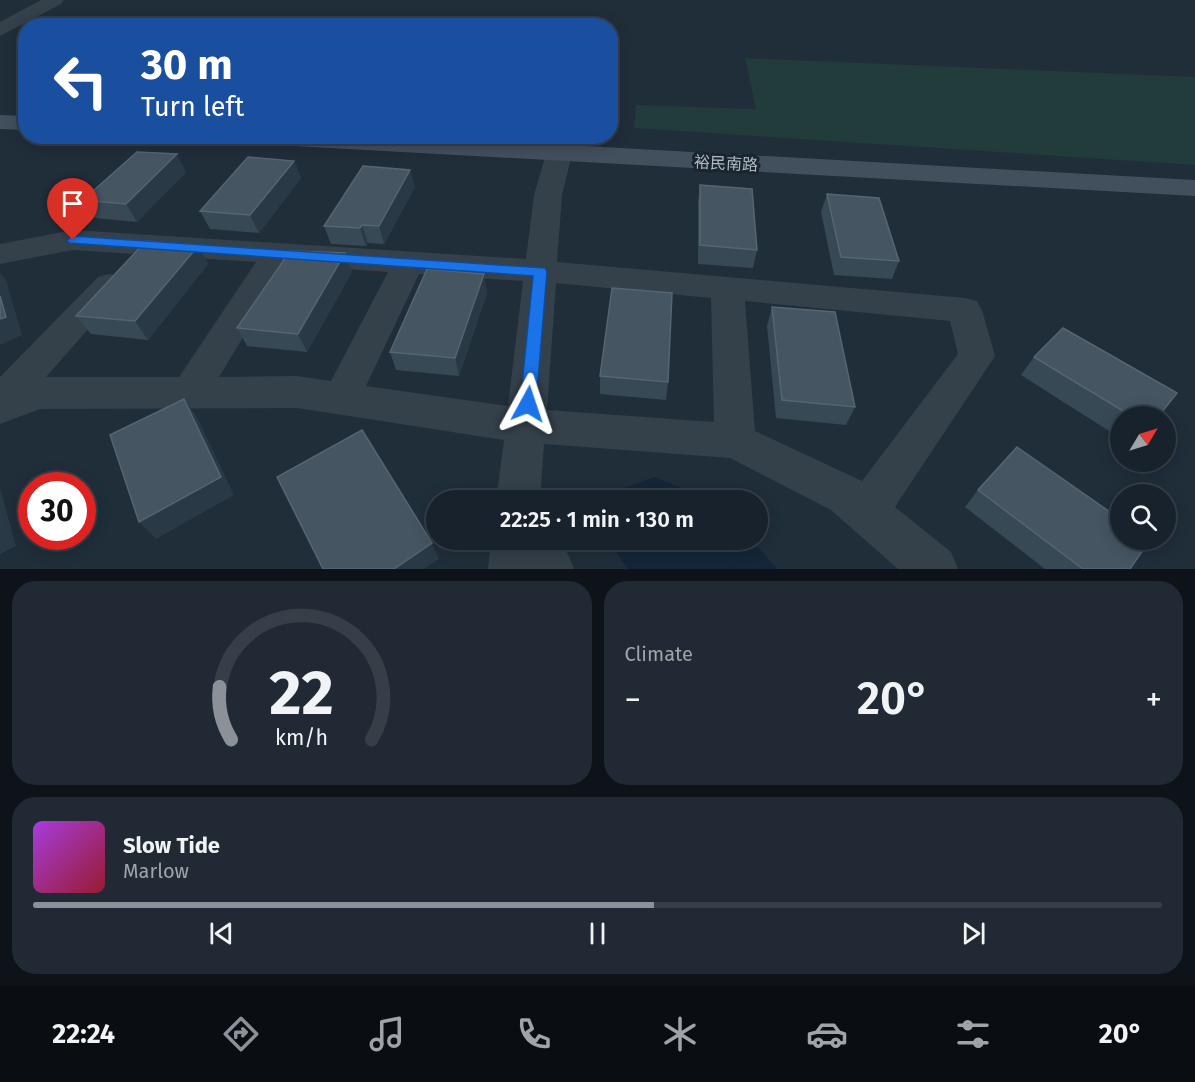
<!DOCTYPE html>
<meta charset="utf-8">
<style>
:root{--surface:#18222c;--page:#212a34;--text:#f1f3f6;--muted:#9fa4a9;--line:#363f48;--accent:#8c9099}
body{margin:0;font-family:"Fira Sans","Noto Sans SC",sans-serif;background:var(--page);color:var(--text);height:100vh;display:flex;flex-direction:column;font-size:22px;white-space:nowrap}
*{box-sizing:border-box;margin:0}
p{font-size:20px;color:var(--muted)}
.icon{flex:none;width:33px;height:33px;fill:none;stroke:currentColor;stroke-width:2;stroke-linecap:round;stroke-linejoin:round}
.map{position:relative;height:569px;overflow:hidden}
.sheet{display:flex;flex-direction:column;gap:12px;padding:12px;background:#0d1318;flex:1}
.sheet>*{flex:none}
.banner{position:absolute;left:18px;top:18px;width:600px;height:126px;border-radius:24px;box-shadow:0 3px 15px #0003,0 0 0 2px var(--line);background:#1a4fa0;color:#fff;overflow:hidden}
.needle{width:39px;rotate:52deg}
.controls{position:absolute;left:1110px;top:406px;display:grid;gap:12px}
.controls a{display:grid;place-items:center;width:66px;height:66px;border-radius:50%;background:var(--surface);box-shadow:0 3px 15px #0003,0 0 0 2px var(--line);font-size:30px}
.speed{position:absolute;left:18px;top:472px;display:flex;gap:12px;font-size:30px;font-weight:700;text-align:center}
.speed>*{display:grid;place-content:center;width:78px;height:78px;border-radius:50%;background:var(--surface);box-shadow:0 3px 15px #0003,0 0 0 2px var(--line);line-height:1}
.speed .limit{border:9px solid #d22;background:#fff;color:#111}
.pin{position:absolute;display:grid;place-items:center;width:51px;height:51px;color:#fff;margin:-62px -26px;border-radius:50% 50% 50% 0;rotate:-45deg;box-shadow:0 0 6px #0007}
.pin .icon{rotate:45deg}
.me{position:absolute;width:66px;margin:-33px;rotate:5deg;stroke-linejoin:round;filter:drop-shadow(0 0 4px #0008)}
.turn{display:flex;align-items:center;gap:21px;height:126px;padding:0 24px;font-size:27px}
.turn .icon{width:78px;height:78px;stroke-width:2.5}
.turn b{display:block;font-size:42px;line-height:51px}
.big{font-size:45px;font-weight:600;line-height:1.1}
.sheet .card{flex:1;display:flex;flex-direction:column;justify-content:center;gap:9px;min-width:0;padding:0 21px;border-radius:24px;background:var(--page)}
.sheet .dial{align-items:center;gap:0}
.dial svg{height:156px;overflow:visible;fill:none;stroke:var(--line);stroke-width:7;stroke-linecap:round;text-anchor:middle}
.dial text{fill:var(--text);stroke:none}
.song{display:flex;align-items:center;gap:18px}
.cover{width:72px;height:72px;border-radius:9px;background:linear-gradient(135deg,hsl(280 70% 55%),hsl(350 70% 35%))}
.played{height:6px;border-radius:3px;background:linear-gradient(90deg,var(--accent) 55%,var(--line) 55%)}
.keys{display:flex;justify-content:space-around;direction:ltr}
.heat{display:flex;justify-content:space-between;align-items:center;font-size:33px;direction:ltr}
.sheet .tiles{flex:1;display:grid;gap:12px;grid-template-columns:1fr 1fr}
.card:last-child{grid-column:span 2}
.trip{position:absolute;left:426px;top:490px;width:342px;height:60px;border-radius:30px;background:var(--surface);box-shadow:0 3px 15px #0003,0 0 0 2px var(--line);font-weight:600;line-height:60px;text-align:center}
.menu{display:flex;height:96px;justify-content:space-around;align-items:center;background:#0a0e12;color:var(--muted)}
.menu .icon{width:42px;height:42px}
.menu .active{color:var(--accent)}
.menu b{font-size:27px;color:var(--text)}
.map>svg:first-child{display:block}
.green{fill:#223b3b}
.water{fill:#142637}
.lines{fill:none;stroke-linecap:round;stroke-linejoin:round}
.street{fill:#34404a;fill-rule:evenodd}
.secondary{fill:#424f5d;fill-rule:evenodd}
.wall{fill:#384956}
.shaded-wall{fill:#293946}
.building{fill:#455562;stroke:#556572;stroke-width:1.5}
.route{fill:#1a73e8;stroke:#114b97;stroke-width:1.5}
.labels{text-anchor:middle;stroke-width:6;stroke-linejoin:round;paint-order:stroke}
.street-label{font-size:16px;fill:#afbac6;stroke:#1a252e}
</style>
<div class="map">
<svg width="1195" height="569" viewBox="0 0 1195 569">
<rect width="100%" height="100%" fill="#202e3a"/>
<!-- green -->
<path class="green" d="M 745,58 L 1195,77 L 1195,165 L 634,128 L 636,105 L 756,109 Z"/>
<!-- water -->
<path class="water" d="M 655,477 L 712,501 L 613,501 L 615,491 Z
M 608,540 L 752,540 L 777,569 L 628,569 Z"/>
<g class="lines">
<!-- street -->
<path class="street" d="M 41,0 L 64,0 L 61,4 L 0,36 L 0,22 Z
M 559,146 L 568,148 L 572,154 L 562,195 L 557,262 L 965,298 L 977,301 L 982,310 L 995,356 L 895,507 L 951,552 L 958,569 L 898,569 L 831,510 L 730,458 L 544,444 L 540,501 L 496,501 L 504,440 L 297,408 L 40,409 L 0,424 L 0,377 L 98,277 L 110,274 L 122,277 L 127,285 L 46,377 L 179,377 L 256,262 L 73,250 L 0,264 L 0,244 L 73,230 L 526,259 L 534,195 L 546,154 L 550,148 ZM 287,265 L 388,272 L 331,381 L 297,376 L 219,377 ZM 419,274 L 523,281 L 508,406 L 366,386 ZM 556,283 L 711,298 L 714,422 L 547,410 ZM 745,301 L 950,321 L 958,354 L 862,481 L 755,431 Z
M 491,540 L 556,540 L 567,552 L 574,569 L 488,569 Z"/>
<!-- secondary -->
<path class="secondary" d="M 0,115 L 26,116 L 26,130 L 0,129 Z
M 246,136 L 406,136 L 1195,180 L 1195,196 L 258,144 L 249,141 Z"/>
</g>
<!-- wall -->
<path class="wall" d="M 294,161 L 301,178 L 259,233 L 210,229 L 200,211 Z
M 186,172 L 137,222 L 95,218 L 83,200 Z
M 700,185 L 757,250 L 753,268 L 698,264 L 698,203 Z
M 415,187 L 384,244 L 368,243 L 366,246 L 331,244 L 324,226 Z
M 827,194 L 899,261 L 892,279 L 834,275 L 821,212 Z
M 198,246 L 208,264 L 148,340 L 91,334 L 76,316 Z
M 352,272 L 307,352 L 247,346 L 237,328 Z
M 487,293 L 459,376 L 396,370 L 390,352 Z
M 772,307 L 855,407 L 846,425 L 776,418 L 767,326 Z
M 1034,357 L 1158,417 L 1120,417 L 1120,438 L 1021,375 Z
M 600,376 L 668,382 L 666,400 L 600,394 Z
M 978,490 L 1130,569 L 1045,569 L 965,507 Z"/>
<!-- shaded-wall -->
<path class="shaded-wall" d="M 177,154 L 186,172 L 137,222 L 126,204 Z
M 294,161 L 301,178 L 259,233 L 250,215 Z
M 410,170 L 415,187 L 384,244 L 379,226 Z
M 362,225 L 368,243 L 366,246 L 360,228 Z
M 198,246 L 208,264 L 148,340 L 135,321 Z
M 345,253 L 352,272 L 307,352 L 298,334 Z
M 0,273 L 6,280 L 22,335 L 0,345 Z
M 484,274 L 487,293 L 459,376 L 455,358 Z
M 184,399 L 197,417 L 234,495 L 156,539 L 139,522 Z
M 0,488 L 16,546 L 0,554 Z
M 432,543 L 439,559 L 424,569 L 394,569 Z"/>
<!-- building -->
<path class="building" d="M 137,152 L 177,154 L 126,204 L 83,200 Z
M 248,157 L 294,161 L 250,215 L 200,211 Z
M 363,166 L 410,170 L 379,226 L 362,225 L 360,228 L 324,226 Z
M 700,185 L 752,189 L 757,250 L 700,245 Z
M 827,194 L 879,198 L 899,261 L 841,257 Z
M 146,241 L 198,246 L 135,321 L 76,316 Z
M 290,251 L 345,253 L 298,334 L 237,328 Z
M 427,269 L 484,274 L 455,358 L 390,352 Z
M 612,288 L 672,293 L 668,382 L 600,376 Z
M 0,296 L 6,317 L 0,319 Z
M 772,307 L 835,312 L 855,407 L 782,400 Z
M 1063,328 L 1177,393 L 1158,417 L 1133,417 L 1034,357 Z
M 184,399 L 221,477 L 139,522 L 110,435 Z
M 362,430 L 432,543 L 394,569 L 323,569 L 277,477 Z
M 1017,447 L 1120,519 L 1120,540 L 1150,540 L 1130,569 L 1083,569 L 978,490 Z"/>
<!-- route -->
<path class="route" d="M 73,236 L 545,268 L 547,272 L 536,404 L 534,409 L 528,411 L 522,409 L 520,404 L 533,276 L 69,243 L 67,240 Z"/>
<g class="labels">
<!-- street labels -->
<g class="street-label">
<text transform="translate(726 163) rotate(3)" y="6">裕民南路</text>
</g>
</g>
</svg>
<div class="controls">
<a><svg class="needle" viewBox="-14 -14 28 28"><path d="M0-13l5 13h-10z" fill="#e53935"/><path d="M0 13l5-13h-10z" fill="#9fa4a9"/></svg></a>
<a><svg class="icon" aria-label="search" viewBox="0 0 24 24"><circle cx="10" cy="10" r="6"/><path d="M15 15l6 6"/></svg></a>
</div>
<div class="speed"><div class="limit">30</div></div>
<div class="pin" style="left:73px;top:240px;background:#d93025"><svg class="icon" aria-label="arrive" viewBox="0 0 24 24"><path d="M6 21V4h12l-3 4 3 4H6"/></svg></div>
<svg class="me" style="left:528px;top:404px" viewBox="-20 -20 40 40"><path d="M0-17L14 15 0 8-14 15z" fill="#1a73e8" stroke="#fff" stroke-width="4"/></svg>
<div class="trip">22:25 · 1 min · 130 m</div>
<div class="banner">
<div class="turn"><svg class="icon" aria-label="left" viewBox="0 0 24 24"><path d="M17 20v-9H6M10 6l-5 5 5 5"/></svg><div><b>30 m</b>Turn left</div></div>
</div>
</div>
<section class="sheet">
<div class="tiles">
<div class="card dial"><svg viewBox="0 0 100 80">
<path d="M14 69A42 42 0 1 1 86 69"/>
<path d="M14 69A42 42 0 0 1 8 42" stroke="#8c9099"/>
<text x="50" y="56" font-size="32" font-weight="700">22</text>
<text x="50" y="72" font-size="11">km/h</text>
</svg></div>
<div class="card"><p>Climate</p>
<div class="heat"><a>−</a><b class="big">20°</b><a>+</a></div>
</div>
<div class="card">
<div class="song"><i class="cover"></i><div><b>Slow Tide</b><p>Marlow</p></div></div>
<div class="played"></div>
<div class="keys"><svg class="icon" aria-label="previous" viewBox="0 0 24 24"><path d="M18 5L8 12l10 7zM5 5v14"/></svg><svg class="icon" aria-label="pause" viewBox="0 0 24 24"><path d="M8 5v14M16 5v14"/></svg><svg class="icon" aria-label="next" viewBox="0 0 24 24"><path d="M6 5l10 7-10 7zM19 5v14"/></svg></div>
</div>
</div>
</section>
<nav class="menu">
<b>22:24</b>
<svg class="icon active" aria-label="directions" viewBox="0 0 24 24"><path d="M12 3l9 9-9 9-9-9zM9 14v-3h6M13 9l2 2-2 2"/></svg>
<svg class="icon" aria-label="music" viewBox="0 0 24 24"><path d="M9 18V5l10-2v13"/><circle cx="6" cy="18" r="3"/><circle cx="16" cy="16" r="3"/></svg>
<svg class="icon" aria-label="phone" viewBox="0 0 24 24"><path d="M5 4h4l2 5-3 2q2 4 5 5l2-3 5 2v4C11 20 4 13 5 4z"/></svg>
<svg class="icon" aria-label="climate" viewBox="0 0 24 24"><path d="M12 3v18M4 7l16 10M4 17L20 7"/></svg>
<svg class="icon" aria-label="car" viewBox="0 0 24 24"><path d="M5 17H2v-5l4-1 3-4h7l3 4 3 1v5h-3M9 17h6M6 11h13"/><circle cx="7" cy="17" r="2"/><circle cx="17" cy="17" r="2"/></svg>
<svg class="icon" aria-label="filters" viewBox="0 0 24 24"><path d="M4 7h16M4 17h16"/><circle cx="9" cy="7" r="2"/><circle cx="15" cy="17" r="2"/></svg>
<b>20°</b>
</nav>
